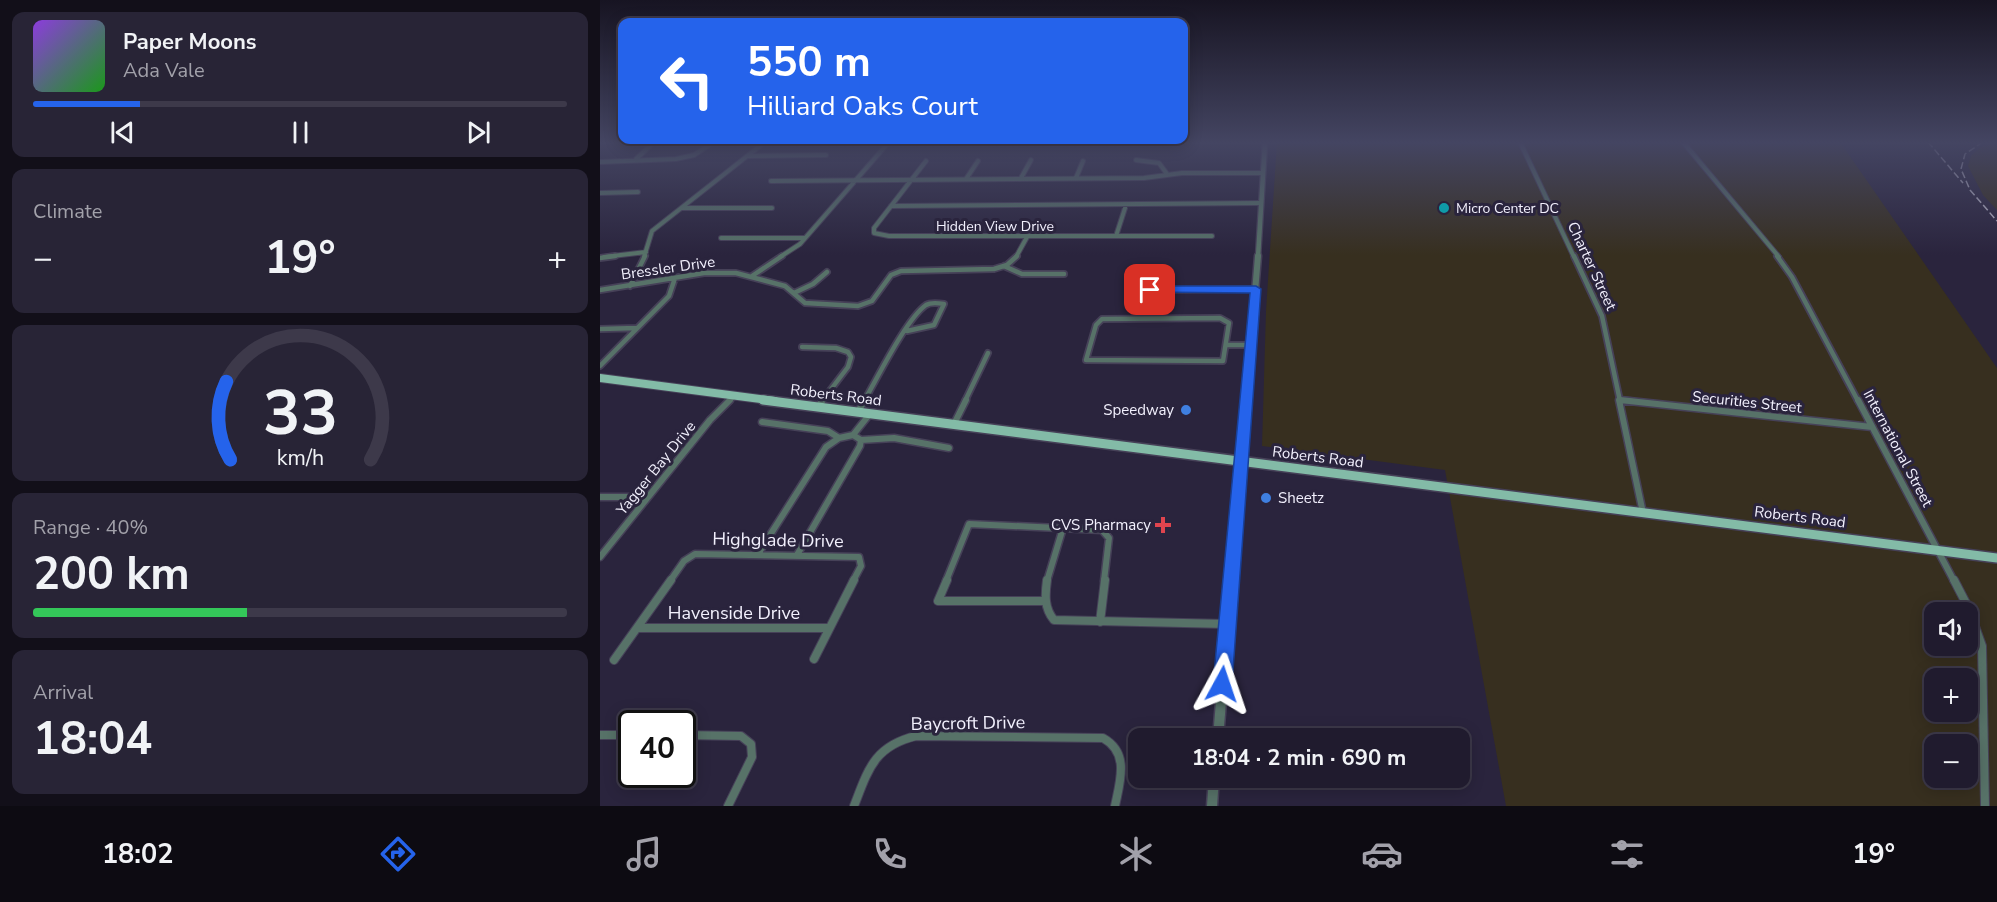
<!DOCTYPE html>
<meta charset="utf-8">
<style>
:root{--surface:#201b2e;--page:#282436;--text:#f1f3f6;--muted:#a2a1aa;--line:#3d394a;--accent:#2563eb}
body{margin:0;font-family:"Nunito Sans",sans-serif;background:var(--page);color:var(--text);height:100vh;display:flex;flex-direction:column;font-size:22px;white-space:nowrap}
*{box-sizing:border-box;margin:0}
p{font-size:20px;color:var(--muted)}
.icon{flex:none;width:33px;height:33px;fill:none;stroke:currentColor;stroke-width:2;stroke-linecap:round;stroke-linejoin:round}
.map{position:relative;flex:1;overflow:hidden}
.side{display:flex;flex-direction:column;gap:12px;padding:12px;background:#120f19;width:600px}
.side>*{flex:none}
.top-card{position:absolute;left:18px;top:18px;width:570px;height:126px;border-radius:12px;box-shadow:0 3px 15px #0003,0 0 0 2px var(--line);background:#2563eb;color:#fff;overflow:hidden}
.controls{position:absolute;left:1324px;top:602px;display:grid;gap:12px}
.controls a{display:grid;place-items:center;width:54px;height:54px;border-radius:12px;background:var(--surface);box-shadow:0 3px 15px #0003,0 0 0 2px var(--line);font-size:30px}
.speed{position:absolute;left:18px;top:710px;display:flex;gap:12px;font-size:30px;font-weight:700;text-align:center}
.speed>*{display:grid;place-content:center;width:78px;height:78px;border-radius:50%;background:var(--surface);box-shadow:0 3px 15px #0003,0 0 0 2px var(--line);line-height:1}
.speed .limit{border:3px solid #111;border-radius:9px;background:#fff;color:#111}
.pin{position:absolute;display:grid;place-items:center;width:51px;height:51px;color:#fff;margin:-26px;border-radius:12px;box-shadow:0 3px 9px #0006}
.me{position:absolute;width:66px;margin:-33px;rotate:5deg;stroke-linejoin:round;filter:drop-shadow(0 0 4px #0008)}
.turn{display:flex;align-items:center;gap:21px;height:126px;padding:0 30px;font-size:27px}
.turn .icon{width:78px;height:78px;stroke-width:2.5}
.turn b{display:block;font-size:42px;line-height:51px}
.big{font-size:45px;font-weight:700;line-height:1.1}
.side .tile{flex:1;display:flex;flex-direction:column;justify-content:center;gap:9px;min-width:0;padding:0 21px;border-radius:12px;background:var(--page)}
.side .dial{align-items:center;gap:0}
.dial svg{height:156px;overflow:visible;fill:none;stroke:var(--line);stroke-width:7;stroke-linecap:round;text-anchor:middle}
.dial text{fill:var(--text);stroke:none}
.song{display:flex;align-items:center;gap:18px}
.cover{width:72px;height:72px;border-radius:9px;background:linear-gradient(135deg,hsl(270 70% 55%),hsl(120 70% 35%))}
.played{height:6px;border-radius:3px;background:linear-gradient(90deg,var(--accent) 20%,var(--line) 20%)}
.keys{display:flex;justify-content:space-around;direction:ltr}
.heat{display:flex;justify-content:space-between;align-items:center;font-size:33px;direction:ltr}
.charge{height:9px;border-radius:4px;background:linear-gradient(90deg,#34c759 40%,var(--line) 0)}
.trip{position:absolute;left:528px;top:728px;width:342px;height:60px;border-radius:12px;background:var(--surface);box-shadow:0 3px 15px #0003,0 0 0 2px var(--line);font-weight:700;line-height:60px;text-align:center}
.tab-bar{display:flex;height:96px;justify-content:space-around;align-items:center;background:#0d0b12;color:var(--muted)}
.tab-bar .icon{width:42px;height:42px}
.tab-bar .active{color:var(--accent)}
.tab-bar b{font-size:27px;color:var(--text)}
main{display:flex;flex:1;min-height:0}
.map>svg:first-child{display:block}
.industrial{fill:#372f1f;fill-rule:evenodd}
.lines{fill:none;stroke-linecap:round;stroke-linejoin:round}
.minor-far3-casing{stroke:#464158;stroke-width:6}
.minor-far2-casing{stroke:#464158;stroke-width:8}
.minor-far1-casing{stroke:#464158;stroke-width:9}
.minor-casing{stroke:#464158;stroke-width:10}
.tertiary-far3-casing{stroke:#464158;stroke-width:7}
.tertiary-far2-casing{stroke:#464158;stroke-width:9}
.tertiary-far1-casing{stroke:#464158;stroke-width:10}
.tertiary-casing{stroke:#464158;stroke-width:13}
.primary-far1-casing{stroke:#464158;stroke-width:10}
.primary-casing{stroke:#464158;stroke-width:12}
.minor-far3{stroke:#577268;stroke-width:4}
.minor-far2{stroke:#577268;stroke-width:4.5}
.minor-far1{stroke:#577268;stroke-width:6}
.minor{stroke:#577268;stroke-width:8}
.tertiary-far3{stroke:#577268;stroke-width:4.5}
.tertiary-far2{stroke:#577268;stroke-width:6}
.tertiary-far1{stroke:#577268;stroke-width:8}
.tertiary{stroke:#577268;stroke-width:10}
.primary-far1{stroke:#83bba7;stroke-width:8}
.primary{stroke:#83bba7;stroke-width:9}
.rail{stroke:#bfbccc;stroke-width:1.5;stroke-dasharray:7 3;stroke-linecap:butt}
.route{fill:#2563eb;stroke:#184099;stroke-width:1.5}
.culture-dot{fill:#0f9aa8;stroke:#2a243d;stroke-width:2}
.shop-dot{fill:#3f7fe0;stroke:#2a243d;stroke-width:2}
.health-dot{fill:#e0444e;stroke:#2a243d;stroke-width:2}
.labels{text-anchor:middle;stroke-width:6;stroke-linejoin:round;paint-order:stroke}
.far-poi-label{font-size:14px;fill:#f2f0fd;stroke:#2a243d;text-anchor:start}
.far-street-label{font-size:14px;fill:#f2f0fd;stroke:#2a243d}
.street-label{font-size:15px;fill:#f2f0fd;stroke:#2a243d}
.poi-label{font-size:15px;fill:#f2f0fd;stroke:#2a243d;text-anchor:end}
.near-street-label{font-size:18px;fill:#f2f0fd;stroke:#2a243d}
</style>
<main>
<section class="side">
<div class="tile">
<div class="song"><i class="cover"></i><div><b>Paper Moons</b><p>Ada Vale</p></div></div>
<div class="played"></div>
<div class="keys"><svg class="icon" aria-label="previous" viewBox="0 0 24 24"><path d="M18 5L8 12l10 7zM5 5v14"/></svg><svg class="icon" aria-label="pause" viewBox="0 0 24 24"><path d="M8 5v14M16 5v14"/></svg><svg class="icon" aria-label="next" viewBox="0 0 24 24"><path d="M6 5l10 7-10 7zM19 5v14"/></svg></div>
</div>
<div class="tile"><p>Climate</p>
<div class="heat"><a>−</a><b class="big">19°</b><a>+</a></div>
</div>
<div class="tile dial"><svg viewBox="0 0 100 80">
<path d="M14 69A42 42 0 1 1 86 69"/>
<path d="M14 69A42 42 0 0 1 12 29" stroke="#2563eb"/>
<text x="50" y="56" font-size="32" font-weight="700">33</text>
<text x="50" y="72" font-size="11">km/h</text>
</svg></div>
<div class="tile"><p>Range · 40%</p><b class="big">200 km</b><div class="charge"></div></div>
<div class="tile"><p>Arrival</p><b class="big">18:04</b></div>
</section>
<div class="map">
<svg width="1397" height="806" viewBox="0 0 1397 806">
<rect width="100%" height="100%" fill="#2a243d"/>
<!-- industrial -->
<path class="industrial" d="M 677,142 L 1240,142 L 1397,368 L 1397,806 L 906,806 L 845,470 L 662,446 L 666,311 ZM 1335,612 L 1368,612 L 1368,645 L 1335,645 ZM 1335,678 L 1368,678 L 1368,711 L 1335,711 ZM 1335,744 L 1368,744 L 1368,777 L 1335,777 Z
M 1397,142 L 1397,210 L 1383,195 L 1368,166 L 1371,156 L 1379,148 Z"/>
<g class="lines">
<!-- minor-far3 casing -->
<g class="minor-far3-casing">
<path id="minor-far3" d="M 920,142 L 974,257
M 1083,142 L 1179,257
M 148,156 L 226,155
M 36,159 L 50,146
M 536,160 L 559,163 L 567,174
M 326,161 L 274,228 L 274,233 L 289,236 L 612,236
M 0,162 L 76,159 L 94,155 L 114,142
M 421,178 L 431,160
M 476,178 L 483,161
M 366,179 L 378,161
M 171,181 L 544,178 L 582,173 L 662,173
M 0,193 L 38,192
M 291,206 L 661,203
M 82,208 L 172,208
M 516,236 L 526,205
M 121,238 L 205,238
M 4,257 L 46,252
M 44,257 L 52,231 L 165,142
M 180,257 L 200,244 L 289,142
M 416,257 L 427,237"/>
</g>
<!-- minor-far2 casing -->
<g class="minor-far2-casing">
<path id="minor-far2" d="M 974,256 L 1002,316 L 1020,401
M 1177,256 L 1192,277 L 1258,401
M 0,258 L 15,256
M 404,266 L 422,274 L 464,274
M 152,276 L 182,256
M 30,286 L 45,256
M 0,290 L 104,273 L 136,273 L 185,286 L 205,303 L 258,306 L 272,301 L 291,275 L 301,271 L 394,269 L 407,265 L 417,256
M 529,290 L 656,289
M 194,293 L 213,284 L 227,272
M 620,318 L 629,323 L 623,361 L 486,360 L 496,325 L 502,319 Z
M 0,329 L 37,328
M 627,345 L 651,345
M 202,347 L 236,348 L 248,352 L 251,357 L 248,367 L 222,401
M 0,366 L 69,296 L 75,278
M 1020,400 L 1032,401
M 129,401 L 133,397
M 264,401 C 277,379 306,319 326,305 C 331,302 338,303 344,304 L 334,325 L 307,331
M 365,401 L 388,353"/>
</g>
<!-- minor-far1 casing -->
<g class="minor-far1-casing">
<path id="minor-far1" d="M 1019,400 L 1043,513
M 1020,400 L 1272,427
M 1258,400 L 1354,581
M 218,407 L 223,400
M 257,413 L 265,400
M 162,422 L 228,431 L 239,438
M 354,424 L 366,400
M 261,440 L 294,438 L 349,448
M 0,497 L 48,497
M 158,554 L 226,447 L 239,438 L 253,435 L 269,415
M 197,555 L 260,446 L 261,440 L 253,435
M 0,557 L 110,420 L 130,400
M 70,581 L 84,561 L 95,554 L 259,557 L 261,566 L 253,581
M 346,581 L 369,524 L 502,530 L 509,538 L 504,581
M 447,581 L 463,528"/>
</g>
<!-- minor casing -->
<g class="minor-casing">
<path id="minor" d="M 347,580 L 338,601 L 444,601
M 447,580 C 445,595 444,608 454,620 L 627,624
M 1354,580 L 1368,607 L 1382,646 L 1385,806
M 500,622 L 505,580
M 38,628 L 229,628
M 214,659 L 254,580
M 14,660 L 71,580
M 0,735 L 32,735
M 82,735 L 141,736 L 151,744 L 152,757 L 128,806
M 254,806 C 268,770 274,746 316,736 L 503,738 C 530,753 520,781 515,806"/>
</g>
<!-- tertiary-far3 casing -->
<g class="tertiary-far3-casing">
<path id="tertiary-far3" d="M 658,257 L 665,142"/>
</g>
<!-- tertiary-far2 casing -->
<g class="tertiary-far2-casing">
<path id="tertiary-far2" d="M 646,401 L 658,256"/>
</g>
<!-- tertiary-far1 casing -->
<g class="tertiary-far1-casing">
<path id="tertiary-far1" d="M 631,581 L 647,400"/>
</g>
<!-- tertiary casing -->
<g class="tertiary-casing">
<path id="tertiary" d="M 618,738 L 631,580
M 612,806 L 614,777"/>
</g>
<!-- primary-far1 casing -->
<g class="primary-far1-casing">
<path id="primary-far1" d="M 0,378 L 175,401"/>
</g>
<!-- primary casing -->
<g class="primary-casing">
<path id="primary" d="M 163,400 L 1397,558"/>
</g>
<!-- minor-far3 -->
<use href="#minor-far3" class="minor-far3"/>
<!-- minor-far2 -->
<use href="#minor-far2" class="minor-far2"/>
<!-- minor-far1 -->
<use href="#minor-far1" class="minor-far1"/>
<!-- minor -->
<use href="#minor" class="minor"/>
<!-- tertiary-far3 -->
<use href="#tertiary-far3" class="tertiary-far3"/>
<!-- tertiary-far2 -->
<use href="#tertiary-far2" class="tertiary-far2"/>
<!-- tertiary-far1 -->
<use href="#tertiary-far1" class="tertiary-far1"/>
<!-- tertiary -->
<use href="#tertiary" class="tertiary"/>
<!-- primary-far1 -->
<use href="#primary-far1" class="primary-far1"/>
<!-- primary -->
<use href="#primary" class="primary"/>
<!-- rail -->
<path class="rail" d="M 1328,142 L 1363,183
M 1383,142 L 1365,154 L 1361,169 L 1370,190 L 1397,221"/>
</g>
<!-- sky -->
<linearGradient id="sky" x2="0" y2="1"><stop stop-color="#171422"/><stop offset="0.56" stop-color="#444562"/><stop offset="1" stop-color="#444562" stop-opacity="0"/></linearGradient>
<rect width="1397" height="255" fill="url(#sky)"/>
<!-- route -->
<path class="route" d="M 550,286 L 656,286 L 661,289 L 632,684 L 629,691 L 622,693 L 616,691 L 613,684 L 650,293 L 546,292 L 546,287 Z"/>
<!-- markers -->
<circle class="culture-dot" cx="844" cy="208" r="6"/>
<g class="shop-dot">
<circle cx="586" cy="410" r="6"/>
<circle cx="666" cy="498" r="6"/>
</g>
<path class="health-dot" d="M560 516h6v6h6v6h-6v6h-6v-6h-6v-6h6z"/>
<g class="labels">
<!-- far-poi labels -->
<g class="far-poi-label">
<text x="856" y="213">Micro Center DC</text>
</g>
<!-- far-street labels -->
<g class="far-street-label">
<text x="395" y="231">Hidden View Drive</text>
</g>
<!-- street labels -->
<g class="street-label">
<text transform="translate(992 266) rotate(65)" y="5">Charter Street</text>
<text transform="translate(68 268) rotate(-8)" y="5">Bressler Drive</text>
<text transform="translate(236 395) rotate(7)" y="5">Roberts Road</text>
<text transform="translate(1147 402) rotate(6)" y="5">Securities Street</text>
<text transform="translate(1298 448) rotate(62)" y="5">International Street</text>
<text transform="translate(718 457) rotate(7)" y="5">Roberts Road</text>
<text transform="translate(56 468) rotate(-51)" y="5">Yagger Bay Drive</text>
<text transform="translate(1200 517) rotate(7)" y="5">Roberts Road</text>
</g>
<!-- poi labels -->
<g class="poi-label">
<text x="574" y="415">Speedway</text>
<text x="678" y="503" text-anchor="start">Sheetz</text>
<text x="551" y="530">CVS Pharmacy</text>
</g>
<!-- near-street labels -->
<g class="near-street-label">
<text transform="translate(178 540) rotate(1)" y="6">Highglade Drive</text>
<text x="134" y="619">Havenside Drive</text>
<text transform="translate(368 723) rotate(-1)" y="6">Baycroft Drive</text>
</g>
</g>
</svg>
<div class="controls">
<a><svg class="icon" aria-label="sound" viewBox="0 0 24 24"><path d="M4 9h4l5-4v14l-5-4H4zM17 9q2 3 0 6"/></svg></a>
<a>+</a>
<a>−</a>
</div>
<div class="speed"><div class="limit">40</div></div>
<div class="pin" style="left:550px;top:290px;background:#d93025"><svg class="icon" aria-label="arrive" viewBox="0 0 24 24"><path d="M6 21V4h12l-3 4 3 4H6"/></svg></div>
<svg class="me" style="left:622px;top:684px" viewBox="-20 -20 40 40"><path d="M0-17L14 15 0 8-14 15z" fill="#2563eb" stroke="#fff" stroke-width="4"/></svg>
<div class="trip">18:04 · 2 min · 690 m</div>
<div class="top-card">
<div class="turn"><svg class="icon" aria-label="left" viewBox="0 0 24 24"><path d="M17 20v-9H6M10 6l-5 5 5 5"/></svg><div><b>550 m</b>Hilliard Oaks Court</div></div>
</div>
</div>
</main>
<nav class="tab-bar">
<b>18:02</b>
<svg class="icon active" aria-label="directions" viewBox="0 0 24 24"><path d="M12 3l9 9-9 9-9-9zM9 14v-3h6M13 9l2 2-2 2"/></svg>
<svg class="icon" aria-label="music" viewBox="0 0 24 24"><path d="M9 18V5l10-2v13"/><circle cx="6" cy="18" r="3"/><circle cx="16" cy="16" r="3"/></svg>
<svg class="icon" aria-label="phone" viewBox="0 0 24 24"><path d="M5 4h4l2 5-3 2q2 4 5 5l2-3 5 2v4C11 20 4 13 5 4z"/></svg>
<svg class="icon" aria-label="climate" viewBox="0 0 24 24"><path d="M12 3v18M4 7l16 10M4 17L20 7"/></svg>
<svg class="icon" aria-label="car" viewBox="0 0 24 24"><path d="M5 17H2v-5l4-1 3-4h7l3 4 3 1v5h-3M9 17h6M6 11h13"/><circle cx="7" cy="17" r="2"/><circle cx="17" cy="17" r="2"/></svg>
<svg class="icon" aria-label="filters" viewBox="0 0 24 24"><path d="M4 7h16M4 17h16"/><circle cx="9" cy="7" r="2"/><circle cx="15" cy="17" r="2"/></svg>
<b>19°</b>
</nav>
